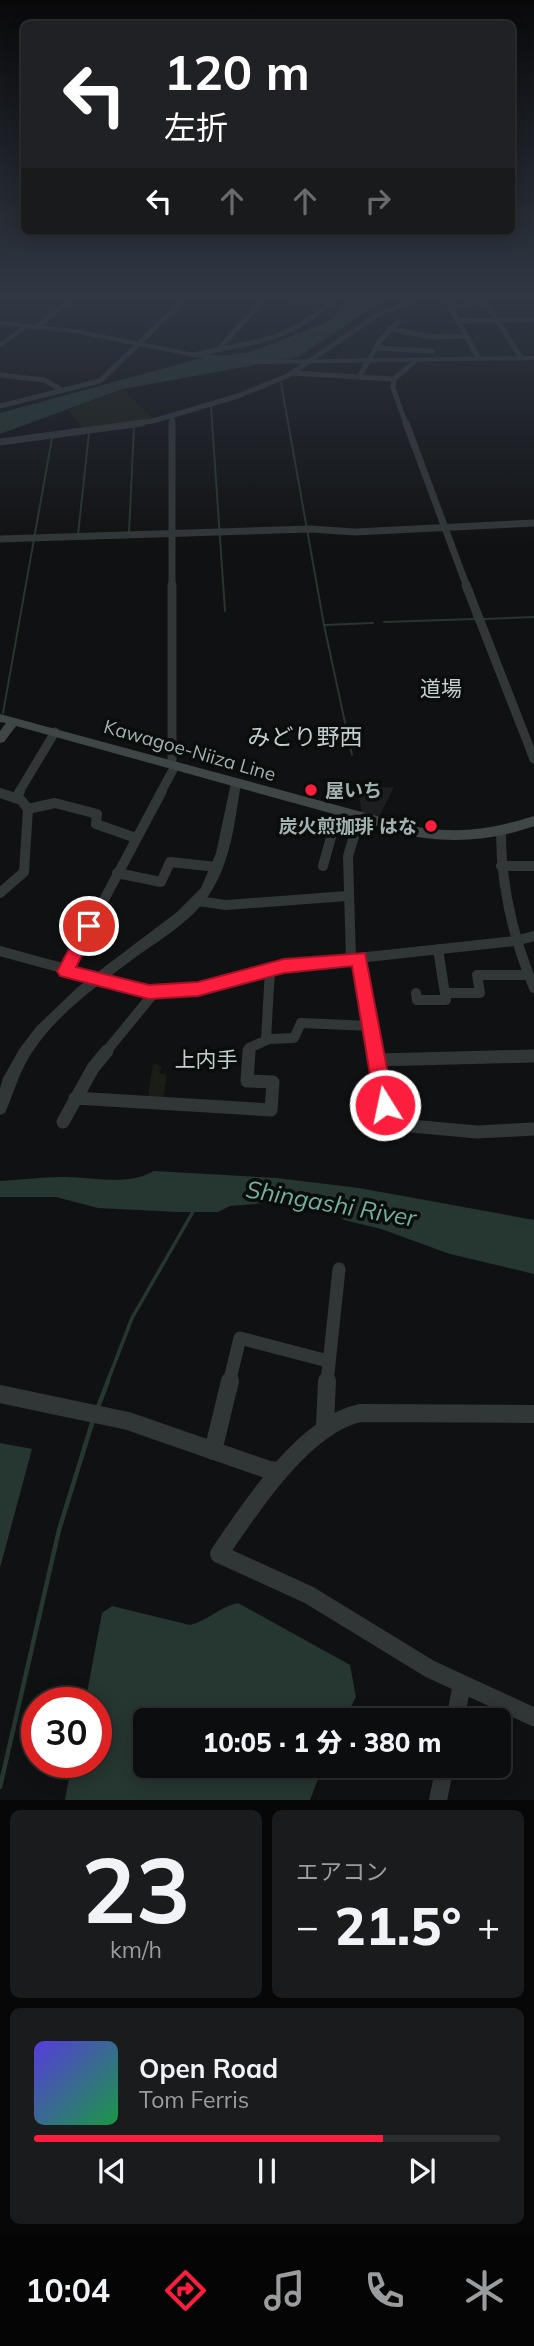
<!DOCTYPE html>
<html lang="ja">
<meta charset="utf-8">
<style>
:root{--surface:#0c0d0e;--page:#1a1b1c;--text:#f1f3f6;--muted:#9a9c9e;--line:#2c2d2e;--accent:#fd1d3c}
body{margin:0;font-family:Mulish,"Noto Sans JP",sans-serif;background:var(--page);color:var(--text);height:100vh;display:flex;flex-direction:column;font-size:26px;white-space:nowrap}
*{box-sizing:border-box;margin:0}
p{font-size:23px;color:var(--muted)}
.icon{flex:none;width:38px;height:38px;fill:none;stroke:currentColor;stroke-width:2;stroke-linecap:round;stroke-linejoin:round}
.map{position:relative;height:1800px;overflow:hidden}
.drawer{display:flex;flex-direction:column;gap:10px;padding:10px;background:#070708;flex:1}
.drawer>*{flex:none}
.top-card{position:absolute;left:21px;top:21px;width:494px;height:214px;border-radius:10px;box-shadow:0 4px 18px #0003,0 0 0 2px var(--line);background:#202124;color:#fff;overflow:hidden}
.speed{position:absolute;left:21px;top:1687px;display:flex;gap:14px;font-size:35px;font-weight:700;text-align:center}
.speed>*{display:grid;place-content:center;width:91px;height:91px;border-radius:50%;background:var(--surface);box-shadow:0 4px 18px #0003,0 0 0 2px var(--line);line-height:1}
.speed .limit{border:10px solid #d22;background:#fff;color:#111}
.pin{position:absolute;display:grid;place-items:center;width:60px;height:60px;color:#fff;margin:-30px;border:4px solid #fff;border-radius:50%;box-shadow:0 2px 7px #0007}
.me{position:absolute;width:77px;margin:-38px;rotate:350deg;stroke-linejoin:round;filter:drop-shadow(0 0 5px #0008)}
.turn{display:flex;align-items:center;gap:24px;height:147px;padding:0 28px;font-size:32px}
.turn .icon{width:91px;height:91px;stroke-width:2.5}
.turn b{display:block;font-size:49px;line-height:60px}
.lanes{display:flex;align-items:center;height:66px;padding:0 28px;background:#0003;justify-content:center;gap:35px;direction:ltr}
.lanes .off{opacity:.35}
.big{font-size:52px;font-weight:800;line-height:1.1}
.drawer .widget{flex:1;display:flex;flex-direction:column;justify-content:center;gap:10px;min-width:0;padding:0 24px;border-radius:10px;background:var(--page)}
.drawer .dial{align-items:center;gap:0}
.dial b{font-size:91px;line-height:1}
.song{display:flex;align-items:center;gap:21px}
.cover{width:84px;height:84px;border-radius:10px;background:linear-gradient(135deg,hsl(250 70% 55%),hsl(140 70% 35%))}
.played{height:7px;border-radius:4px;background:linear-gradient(90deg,var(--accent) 75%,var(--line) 75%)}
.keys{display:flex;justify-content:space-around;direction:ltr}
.heat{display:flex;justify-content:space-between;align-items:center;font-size:38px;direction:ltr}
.drawer .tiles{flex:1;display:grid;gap:10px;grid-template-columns:1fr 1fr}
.widget:last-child{grid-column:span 2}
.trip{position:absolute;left:133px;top:1708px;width:378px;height:70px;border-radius:10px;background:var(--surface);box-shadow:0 4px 18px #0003,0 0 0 2px var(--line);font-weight:800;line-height:70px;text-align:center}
.tabs{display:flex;height:112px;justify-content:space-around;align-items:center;background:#050506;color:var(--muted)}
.tabs .icon{width:49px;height:49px}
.tabs .selected{color:var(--accent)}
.tabs b{font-size:32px;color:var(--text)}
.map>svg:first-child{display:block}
.built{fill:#1c1e1f}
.green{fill:#1a1c16}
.water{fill:#263630}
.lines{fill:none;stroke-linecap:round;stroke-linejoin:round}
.stream-far2{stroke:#263630;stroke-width:2}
.stream-far1{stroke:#263630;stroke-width:3.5}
.stream{stroke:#263630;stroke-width:4.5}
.minor-far5{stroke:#313637;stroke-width:5}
.minor-far4{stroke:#313637;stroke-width:7}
.minor-far3{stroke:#313637;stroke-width:9}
.minor-far2{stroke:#313637;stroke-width:10}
.minor-far1{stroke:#313637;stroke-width:13}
.minor{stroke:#313637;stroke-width:18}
.tertiary{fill:#313637;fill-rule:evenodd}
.secondary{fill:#3f4746;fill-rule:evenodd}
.route{fill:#fd1d3c;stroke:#a41327;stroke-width:2}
.poi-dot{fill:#fd1d3c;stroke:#0b0c0c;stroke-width:2.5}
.labels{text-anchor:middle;stroke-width:7;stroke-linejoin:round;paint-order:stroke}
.street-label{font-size:19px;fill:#a0b3b1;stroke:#0b0c0c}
.poi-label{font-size:19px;font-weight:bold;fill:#a0b3b1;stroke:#0b0c0c;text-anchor:start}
.neighbourhood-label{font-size:21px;fill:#c1cfce;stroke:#0b0c0c}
.quarter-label{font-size:23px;fill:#c1cfce;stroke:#0b0c0c}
.near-water-label{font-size:24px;font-style:italic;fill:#74b19d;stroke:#0b0c0c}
</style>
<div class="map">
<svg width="534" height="1800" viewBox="0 0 534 1800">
<rect width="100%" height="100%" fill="#101112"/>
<!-- built -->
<path class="built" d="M 394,787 L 378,819 L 362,815 L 358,788 Z"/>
<!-- green -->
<path class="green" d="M 124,390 L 154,419 L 84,429 L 68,410 Z
M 153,1063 L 162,1066 L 159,1073 L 167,1075 L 163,1101 L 152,1100 L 152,1096 L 148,1096 Z"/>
<!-- water -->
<path class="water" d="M 352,295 L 391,295 L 298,357 L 123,389 L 0,434 L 0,413 L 198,359 L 251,352 L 330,321 Z
M 154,1171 L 277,1178 L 359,1188 L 534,1220 L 534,1274 L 450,1254 L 381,1229 L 344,1220 L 331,1210 L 307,1203 L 292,1201 L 230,1206 L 218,1212 L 178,1212 L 98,1208 L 56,1197 L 0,1197 L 0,1181 C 20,1180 41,1177 61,1177 C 92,1176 126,1187 154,1171 Z
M 0,1443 L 32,1449 L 0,1568 Z
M 238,1603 L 350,1665 L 356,1697 L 344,1720 L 145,1720 L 145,1766 L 323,1766 L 310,1800 L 65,1800 L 72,1762 L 96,1762 L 96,1703 L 85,1703 L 102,1613 L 112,1606 L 190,1625 C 208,1621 220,1606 238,1603 Z"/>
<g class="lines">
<!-- stream-far2 -->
<path class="stream-far2" d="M 281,383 L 324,625 L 352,755
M 211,407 L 225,611
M 129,534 L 134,426
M 78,535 L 89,433
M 484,619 L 534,617
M 384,622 L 474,619
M 324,625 L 373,623
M 3,713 L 52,438"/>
<!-- stream-far1 -->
<path class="stream-far1" d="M 107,1383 L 132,1318 L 194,1210"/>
<!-- stream -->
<path class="stream" d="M 98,1407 L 108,1381
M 0,1787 L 59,1530 L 93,1420"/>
<!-- minor-far5 -->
<path class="minor-far5" d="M 257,295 L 331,303
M 444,295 L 479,359
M 482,296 L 521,358
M 451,310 L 485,295
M 458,321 L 534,319
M 37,327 L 77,295
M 389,329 L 432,337 L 466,336
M 376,348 L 432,351
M 218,350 L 267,295
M 194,355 C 259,339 286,345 339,295
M 291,373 L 394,379
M 0,375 L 44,380 L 62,390
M 359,377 L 379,342 L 398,322
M 0,406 L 100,381 L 189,295
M 172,416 L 172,424
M 129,424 L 153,421 L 238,396 L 287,376 L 376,316 L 423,295
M 406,424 L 393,388 L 394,379 L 415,361"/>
<!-- minor-far4 -->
<path class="minor-far4" d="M 172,423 L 172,587
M 406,423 L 467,587
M 0,442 L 142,423
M 0,539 L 311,529 L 355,532 L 534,523"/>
<!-- minor-far3 -->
<path class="minor-far3" d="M 172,585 L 172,765
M 466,585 L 534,759
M 19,792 L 55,732
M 161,792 L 175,766"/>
<!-- minor-far2 -->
<path class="minor-far2" d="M 0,793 L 21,800 L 28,809 L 24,872 L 0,893
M 16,798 L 20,791
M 28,809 L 55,803 L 97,814 L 96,824 L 136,838
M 501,833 C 501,888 513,938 534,988
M 323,866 L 338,812
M 501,866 L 534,866
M 117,873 L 161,882 L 170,862 L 217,867
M 198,901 L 226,905 L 347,896
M 0,951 L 154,993 L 198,989 L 284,966 L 515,941 L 534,936
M 359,958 L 376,1053
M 351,959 L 348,856 L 360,817
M 66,971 L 162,791
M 416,993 L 417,1000 L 446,1000 L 438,949
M 445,993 L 480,993 L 477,975 L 528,975
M 266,1040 L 270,969
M 105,1053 L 154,993
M 249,1053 L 249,1048 L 269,1039 L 294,1038 L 301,1023 L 371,1026"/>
<!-- minor-far1 -->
<path class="minor-far1" d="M 376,1051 L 389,1124 L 477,1132 L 534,1129
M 377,1060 L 534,1056
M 75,1098 L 271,1110 L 273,1082 L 247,1081 L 249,1051
M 63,1122 L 93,1068 L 107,1051
M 229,1383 L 240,1338 L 328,1361
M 327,1383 L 339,1269"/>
<!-- minor -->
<path class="minor" d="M 0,1394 L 128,1421 L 269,1470 L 280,1471
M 534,1414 L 360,1413 C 304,1425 250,1508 219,1554 L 309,1595 L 430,1669 L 534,1717
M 325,1425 L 327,1381
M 213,1451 L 230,1381
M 455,1720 L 462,1684
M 438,1800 L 445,1766"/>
<!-- tertiary -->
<path class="tertiary" d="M 0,321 L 80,330 L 194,353 L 263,360 L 534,356 L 534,360 L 263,364 L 194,357 L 80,334 L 27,328 L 0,348 L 0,343 L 21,327 L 0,325 Z
M 236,779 L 241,783 C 235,821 231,862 209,895 C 192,921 161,939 136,957 C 97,986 53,1016 28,1059 C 18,1076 13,1095 5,1113 L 0,1115 L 0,1088 L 3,1078 L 20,1048 L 37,1026 L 78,987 L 177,912 L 201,888 L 216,853 L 231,783 Z"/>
<!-- secondary -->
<path class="secondary" d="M 0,714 L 417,827 C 461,834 492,829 534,816 L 534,826 C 495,840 458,843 417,837 L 16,726 L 4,742 L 0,743 L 0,731 L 6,723 L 0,722 Z"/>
</g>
<!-- sky -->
<linearGradient id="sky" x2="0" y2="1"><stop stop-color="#09090a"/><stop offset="0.54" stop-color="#313844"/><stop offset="1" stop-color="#313844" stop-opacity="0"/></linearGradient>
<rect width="534" height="547" fill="url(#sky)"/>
<!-- route -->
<path class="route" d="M 89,920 L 97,926 L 76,967 L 149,985 L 198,982 L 284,959 L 365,953 L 394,1105 L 392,1111 L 385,1114 L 378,1111 L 375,1105 L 352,966 L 284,973 L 198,996 L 149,999 L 60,976 L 57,971 L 60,966 L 83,922 Z"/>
<!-- markers -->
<g class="poi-dot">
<circle cx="311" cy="790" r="7"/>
<circle cx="431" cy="826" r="7"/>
</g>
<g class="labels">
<!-- street labels -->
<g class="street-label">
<text transform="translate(190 750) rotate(16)" y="7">Kawagoe-Niiza Line</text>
</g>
<!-- poi labels -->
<g class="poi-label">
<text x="325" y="797">屋いち</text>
<text x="417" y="833" text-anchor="end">炭火煎珈琲 はな</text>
</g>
<!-- neighbourhood labels -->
<g class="neighbourhood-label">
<text x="441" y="696">道場</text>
<text x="206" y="1067">上内手</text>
</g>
<!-- quarter labels -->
<g class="quarter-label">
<text x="305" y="745">みどり野西</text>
</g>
<!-- near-water labels -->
<g class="near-water-label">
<text transform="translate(331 1204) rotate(10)" y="8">Shingashi River</text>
</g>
</g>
</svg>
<div class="speed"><div class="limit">30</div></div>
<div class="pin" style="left:89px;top:926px;background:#d93025"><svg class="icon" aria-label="arrive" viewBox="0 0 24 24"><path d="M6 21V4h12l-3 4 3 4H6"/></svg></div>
<svg class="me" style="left:385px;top:1105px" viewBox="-20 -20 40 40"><circle r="17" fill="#fd1d3c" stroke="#fff" stroke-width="3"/><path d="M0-11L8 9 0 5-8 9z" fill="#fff"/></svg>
<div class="trip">10:05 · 1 分 · 380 m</div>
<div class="top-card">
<div class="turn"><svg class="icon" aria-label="left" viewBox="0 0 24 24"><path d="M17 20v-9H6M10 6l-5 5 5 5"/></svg><div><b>120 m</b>左折</div></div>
<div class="lanes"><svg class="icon" aria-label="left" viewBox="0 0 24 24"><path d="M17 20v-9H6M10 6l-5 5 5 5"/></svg><svg class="icon off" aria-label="ahead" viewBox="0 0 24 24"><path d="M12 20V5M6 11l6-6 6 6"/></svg><svg class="icon off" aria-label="ahead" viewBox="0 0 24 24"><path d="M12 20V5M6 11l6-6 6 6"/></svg><svg class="icon off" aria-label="right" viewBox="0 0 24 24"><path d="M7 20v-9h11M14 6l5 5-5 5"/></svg></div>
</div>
</div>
<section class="drawer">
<div class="tiles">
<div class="widget dial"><b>23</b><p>km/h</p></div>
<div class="widget"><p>エアコン</p>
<div class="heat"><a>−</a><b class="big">21.5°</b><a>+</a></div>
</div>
<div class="widget">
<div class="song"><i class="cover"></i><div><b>Open Road</b><p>Tom Ferris</p></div></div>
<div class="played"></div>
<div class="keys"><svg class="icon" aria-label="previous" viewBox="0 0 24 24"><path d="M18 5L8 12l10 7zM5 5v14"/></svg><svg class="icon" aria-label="pause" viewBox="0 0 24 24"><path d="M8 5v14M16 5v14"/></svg><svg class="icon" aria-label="next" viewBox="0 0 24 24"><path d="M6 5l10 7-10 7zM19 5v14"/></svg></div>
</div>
</div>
</section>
<nav class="tabs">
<b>10:04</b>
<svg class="icon selected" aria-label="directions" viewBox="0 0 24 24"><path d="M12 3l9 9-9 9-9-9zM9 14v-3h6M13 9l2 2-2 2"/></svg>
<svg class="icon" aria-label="music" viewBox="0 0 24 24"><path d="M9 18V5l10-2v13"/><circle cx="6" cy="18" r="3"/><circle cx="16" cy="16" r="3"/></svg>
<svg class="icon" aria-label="phone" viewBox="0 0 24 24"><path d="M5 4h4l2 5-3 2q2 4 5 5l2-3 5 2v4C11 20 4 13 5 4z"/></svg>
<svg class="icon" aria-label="climate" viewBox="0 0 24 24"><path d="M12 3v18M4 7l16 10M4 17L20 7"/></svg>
</nav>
